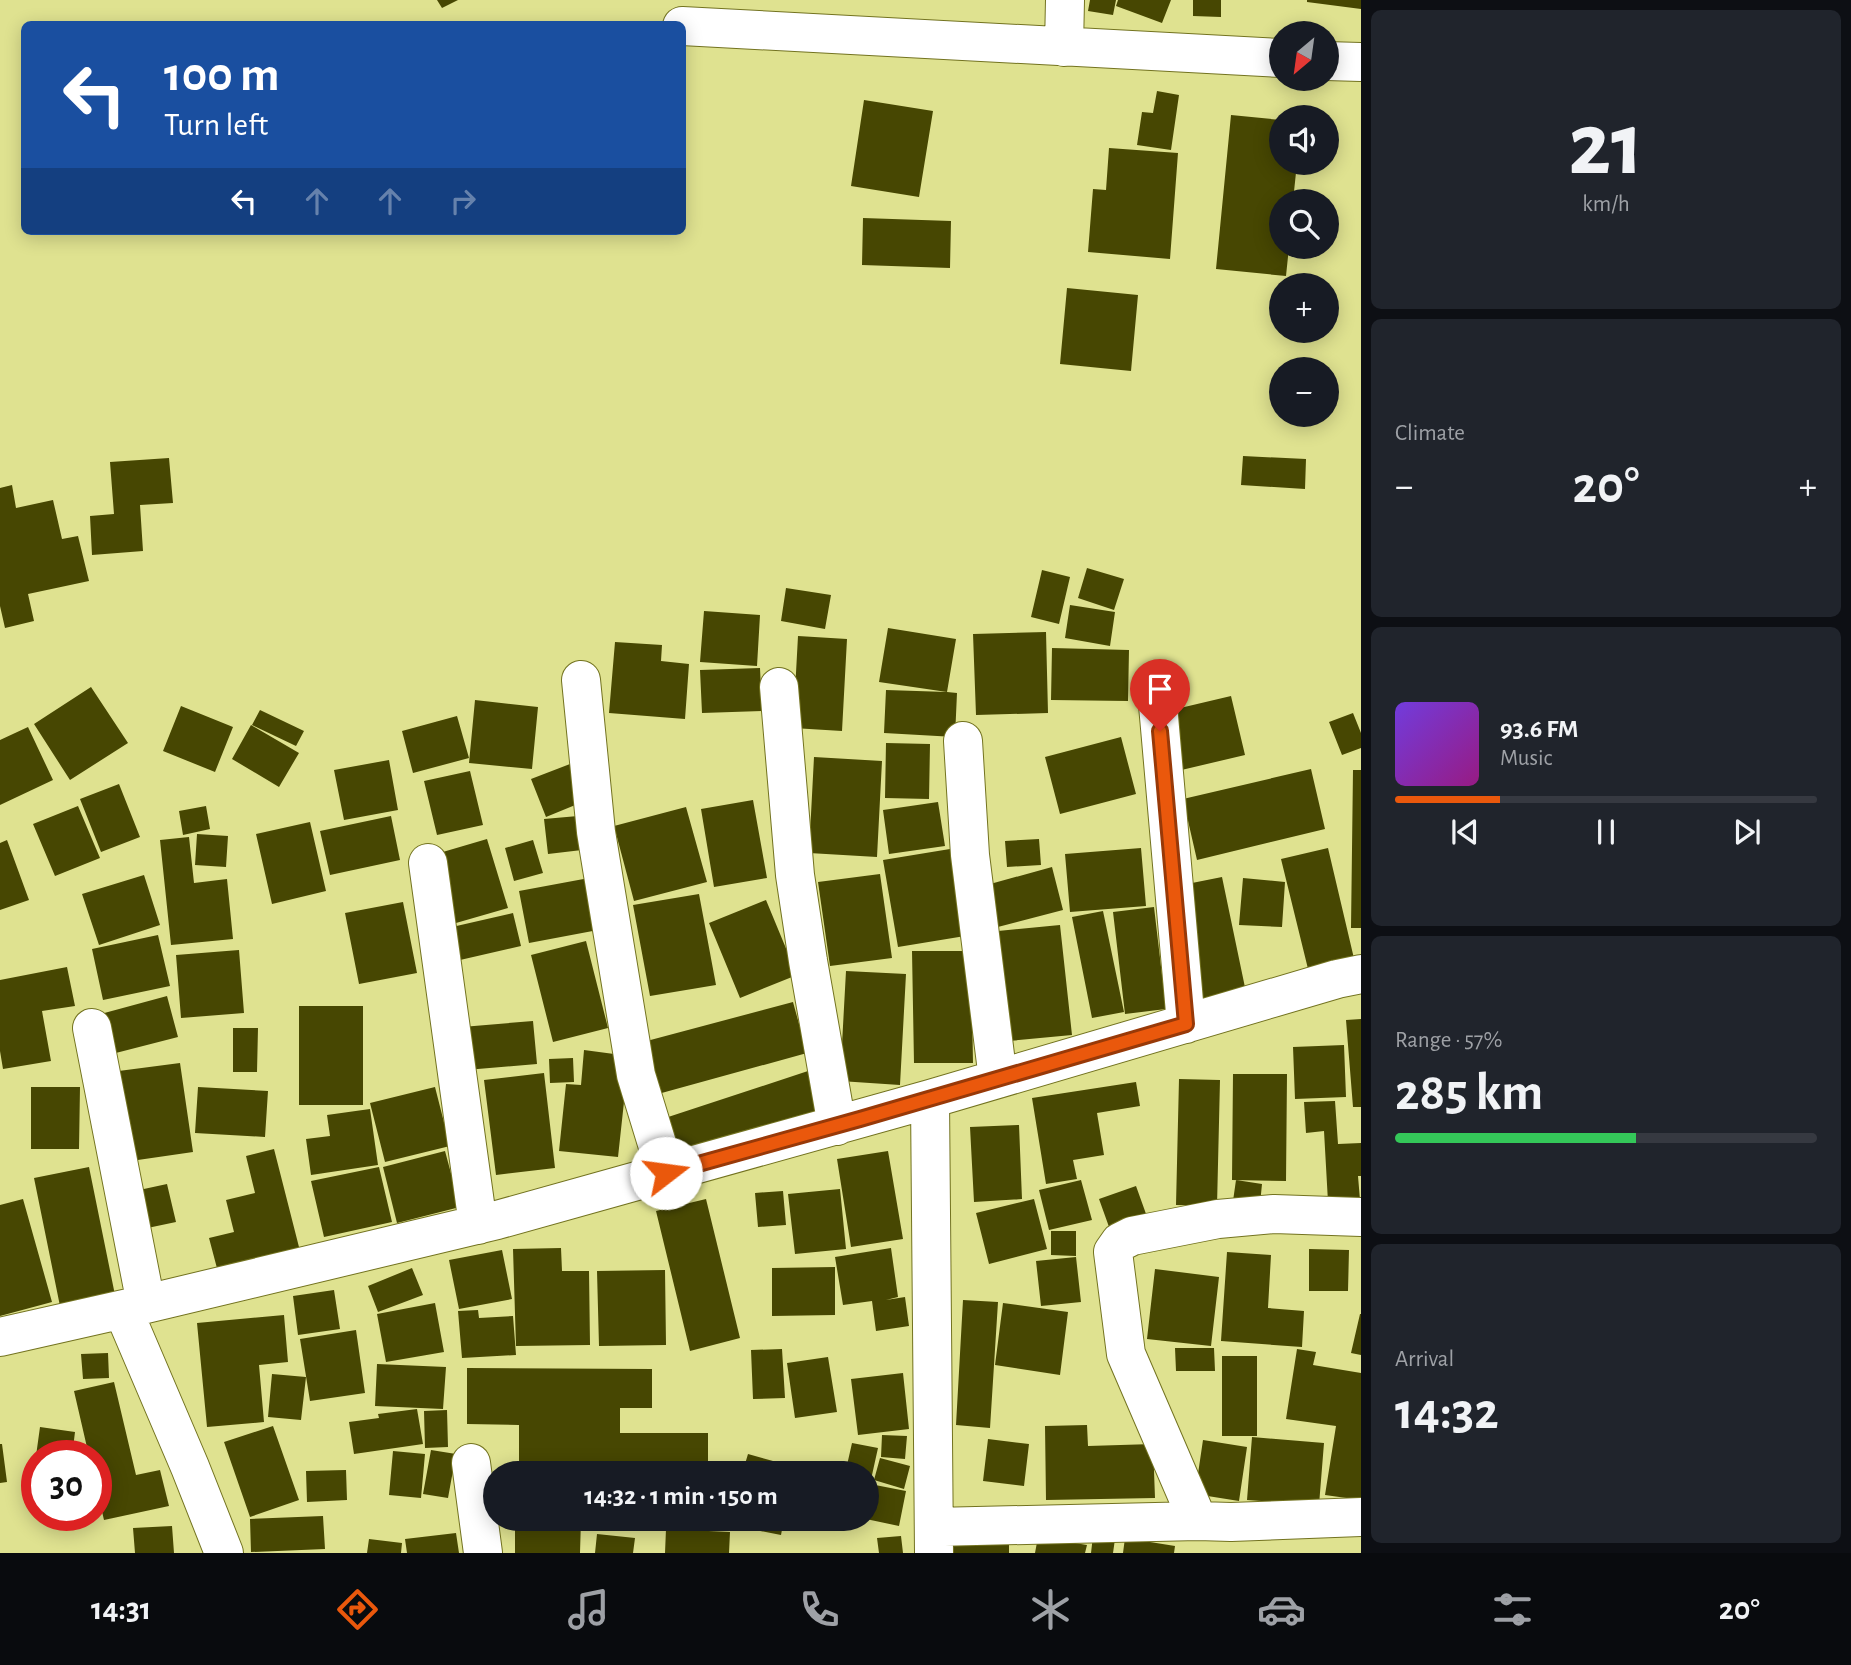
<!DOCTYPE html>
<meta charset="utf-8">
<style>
:root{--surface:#171b24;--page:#20242c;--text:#f1f3f6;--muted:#9ea1a6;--line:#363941;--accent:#ea580c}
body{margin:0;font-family:"Alegreya Sans",sans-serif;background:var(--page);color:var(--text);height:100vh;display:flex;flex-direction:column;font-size:26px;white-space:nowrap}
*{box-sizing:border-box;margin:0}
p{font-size:23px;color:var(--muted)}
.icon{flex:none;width:38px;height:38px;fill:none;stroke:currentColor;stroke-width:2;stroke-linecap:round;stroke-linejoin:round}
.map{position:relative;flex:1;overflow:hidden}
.details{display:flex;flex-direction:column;gap:10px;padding:10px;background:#0d0f14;width:490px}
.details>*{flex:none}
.top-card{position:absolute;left:21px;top:21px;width:665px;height:214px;border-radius:10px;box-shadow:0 4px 18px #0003;background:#1a4fa0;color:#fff;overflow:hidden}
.needle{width:46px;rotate:209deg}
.tools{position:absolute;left:1269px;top:21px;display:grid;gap:14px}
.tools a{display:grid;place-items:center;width:70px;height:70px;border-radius:50%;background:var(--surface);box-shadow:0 4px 18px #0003;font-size:35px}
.speed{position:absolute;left:21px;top:1440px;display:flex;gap:14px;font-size:35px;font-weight:700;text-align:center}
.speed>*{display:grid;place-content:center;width:91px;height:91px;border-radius:50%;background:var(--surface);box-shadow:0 4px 18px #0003;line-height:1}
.speed .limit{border:10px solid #d22;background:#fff;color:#111}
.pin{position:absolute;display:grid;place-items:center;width:60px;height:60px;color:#fff;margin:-72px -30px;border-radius:50% 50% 50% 0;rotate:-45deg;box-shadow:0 0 7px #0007}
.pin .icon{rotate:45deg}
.me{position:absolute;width:77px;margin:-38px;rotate:75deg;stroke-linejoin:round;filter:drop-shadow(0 0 5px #0008)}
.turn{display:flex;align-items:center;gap:24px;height:147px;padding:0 28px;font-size:32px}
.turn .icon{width:91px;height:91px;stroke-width:2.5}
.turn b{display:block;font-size:49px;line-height:60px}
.lanes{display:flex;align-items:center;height:66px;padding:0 28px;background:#0003;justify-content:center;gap:35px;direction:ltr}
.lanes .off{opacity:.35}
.big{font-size:52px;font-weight:600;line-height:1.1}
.details .widget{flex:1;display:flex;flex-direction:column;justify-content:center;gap:10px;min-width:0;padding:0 24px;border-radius:10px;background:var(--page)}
.details .dial{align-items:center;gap:0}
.dial b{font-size:91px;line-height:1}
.song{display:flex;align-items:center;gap:21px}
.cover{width:84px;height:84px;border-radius:10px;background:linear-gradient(135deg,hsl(260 70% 55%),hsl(310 70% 35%))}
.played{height:7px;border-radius:4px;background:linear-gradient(90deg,var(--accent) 25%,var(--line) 25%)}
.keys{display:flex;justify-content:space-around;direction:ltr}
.heat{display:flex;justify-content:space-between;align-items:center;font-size:38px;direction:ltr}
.charge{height:10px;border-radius:5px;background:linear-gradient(90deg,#34c759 57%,var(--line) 0)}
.trip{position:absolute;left:483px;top:1461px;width:396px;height:70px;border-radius:35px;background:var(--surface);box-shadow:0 4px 18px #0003;font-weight:600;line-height:70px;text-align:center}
.menu{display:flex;height:112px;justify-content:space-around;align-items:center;background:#090b0e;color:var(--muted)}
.menu .icon{width:49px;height:49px}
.menu .active{color:var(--accent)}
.menu b{font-size:32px;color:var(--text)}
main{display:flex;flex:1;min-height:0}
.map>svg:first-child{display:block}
.building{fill:#474702}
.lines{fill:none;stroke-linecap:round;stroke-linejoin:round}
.minor-casing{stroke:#737320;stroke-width:40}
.minor{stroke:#fff;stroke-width:38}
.route-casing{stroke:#983908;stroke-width:18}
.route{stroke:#ea580c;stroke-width:12}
</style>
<main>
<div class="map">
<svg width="1361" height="1553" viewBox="0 0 1361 1553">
<rect width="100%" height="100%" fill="#dfe290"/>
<!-- building -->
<path class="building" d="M 437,0 L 458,0 L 442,8 Z
M 1090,0 L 1116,0 L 1113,15 L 1088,11 Z
M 1118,0 L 1171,0 L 1162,23 L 1116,6 Z
M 1193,0 L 1221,0 L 1221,17 L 1193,16 Z
M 1307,0 L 1361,0 L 1361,9 L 1307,2 Z
M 1157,91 L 1179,95 L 1171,150 L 1137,145 L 1142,112 L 1153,113 Z
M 864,100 L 933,111 L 919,197 L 851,186 Z
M 1231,115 L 1281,120 L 1281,163 L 1297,163 L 1293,201 L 1281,201 L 1281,247 L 1289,247 L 1286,276 L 1216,269 Z
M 1109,148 L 1178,153 L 1170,259 L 1088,252 L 1093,189 L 1106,190 Z
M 863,218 L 951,221 L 950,268 L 862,265 Z
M 1067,288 L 1138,295 L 1131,371 L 1060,364 Z
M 1243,456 L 1306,459 L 1305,489 L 1241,485 Z
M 169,458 L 173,503 L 140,505 L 143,551 L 92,555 L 90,516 L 114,514 L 110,462 Z
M 12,485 L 16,508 L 53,500 L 62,539 L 78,536 L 89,581 L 28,594 L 34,621 L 5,628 L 0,606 L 0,488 Z
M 1087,568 L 1124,579 L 1114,610 L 1078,598 Z
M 1042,570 L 1070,577 L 1059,624 L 1031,617 Z
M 786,588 L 831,595 L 825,629 L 781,621 Z
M 1070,605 L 1115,612 L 1110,646 L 1065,638 Z
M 704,611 L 760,615 L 757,666 L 700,662 Z
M 888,628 L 956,639 L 947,692 L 957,693 L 955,737 L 884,733 L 886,690 L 947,692 L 879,682 Z
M 1046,632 L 1048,713 L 976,715 L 973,634 Z
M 798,636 L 847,639 L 842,731 L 793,728 Z
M 615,642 L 662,645 L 661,661 L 689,664 L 685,719 L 609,713 Z
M 1052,648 L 1129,650 L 1128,701 L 1051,700 Z
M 760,668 L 762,711 L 702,713 L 700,670 Z
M 91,687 L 128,743 L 70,780 L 34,724 Z
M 1231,696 L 1245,755 L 1173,772 L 1159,713 Z
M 475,700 L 538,707 L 532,769 L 469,763 Z
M 181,706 L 233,727 L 215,772 L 163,751 Z
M 260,710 L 304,731 L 296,746 L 252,725 Z
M 1353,713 L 1361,733 L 1361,748 L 1342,755 L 1329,722 Z
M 457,716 L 469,758 L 413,773 L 402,731 Z
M 251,725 L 299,753 L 279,787 L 232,759 Z
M 28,727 L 53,780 L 0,805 L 0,740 Z
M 1121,737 L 1136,794 L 1060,814 L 1045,757 Z
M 886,743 L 930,744 L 929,799 L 885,798 Z
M 814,757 L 882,761 L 877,857 L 809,853 Z
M 389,760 L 398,810 L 344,820 L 334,770 Z
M 570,764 L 585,801 L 546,817 L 531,779 Z
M 1311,769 L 1325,829 L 1197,860 L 1183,799 Z
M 1353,770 L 1361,770 L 1361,928 L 1351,928 Z
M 470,771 L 483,825 L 437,835 L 424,781 Z
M 119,784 L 140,837 L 101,852 L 80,799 Z
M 753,800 L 767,878 L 714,887 L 701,809 Z
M 938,802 L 945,846 L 889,854 L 883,810 Z
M 78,806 L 100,858 L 55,876 L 33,824 Z
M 206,806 L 210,829 L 183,835 L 179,811 Z
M 686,807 L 707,882 L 634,901 L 614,826 Z
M 391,816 L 400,860 L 330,875 L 320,831 Z
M 578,816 L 582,850 L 548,854 L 544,819 Z
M 310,822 L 326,891 L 272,904 L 256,834 Z
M 197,834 L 228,836 L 226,867 L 195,865 Z
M 189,837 L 194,883 L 227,879 L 233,939 L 171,945 L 160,840 Z
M 487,839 L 508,908 L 456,923 L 436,854 Z
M 1039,839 L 1041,865 L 1007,867 L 1005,841 Z
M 7,840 L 29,900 L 0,910 L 0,843 Z
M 533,840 L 543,873 L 514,881 L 505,848 Z
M 1141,848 L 1146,906 L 1070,912 L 1065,854 Z
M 1328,848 L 1356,967 L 1310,977 L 1281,859 Z
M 950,849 L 965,936 L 898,947 L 883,860 Z
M 1052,867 L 1063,910 L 994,928 L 983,886 Z
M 880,874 L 892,958 L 830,966 L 818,882 Z
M 144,875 L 160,925 L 99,945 L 82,894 Z
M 1222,877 L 1247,997 L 1202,1007 L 1177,886 Z
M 589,878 L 598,930 L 529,943 L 519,891 Z
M 1243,878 L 1285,882 L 1282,927 L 1239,925 Z
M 699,894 L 716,985 L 650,996 L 633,905 Z
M 766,900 L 797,975 L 740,998 L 709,923 Z
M 403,902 L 417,973 L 359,984 L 345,913 Z
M 1154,907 L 1166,1009 L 1125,1014 L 1113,912 Z
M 1103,911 L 1124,1012 L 1092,1018 L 1072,917 Z
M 513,913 L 521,946 L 447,963 L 439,930 Z
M 1060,925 L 1072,1035 L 1009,1041 L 998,931 Z
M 158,935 L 170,986 L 103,1000 L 92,949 Z
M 586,941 L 608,1028 L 553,1042 L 531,955 Z
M 239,950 L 244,1013 L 181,1018 L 176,955 Z
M 912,951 L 971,951 L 973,1063 L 914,1063 Z
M 67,967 L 75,1006 L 42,1011 L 51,1061 L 3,1069 L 0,1051 L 0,980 Z
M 846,971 L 906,974 L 900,1085 L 840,1081 Z
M 167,996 L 178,1037 L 108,1055 L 97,1015 Z
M 793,1002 L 807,1053 L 658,1094 L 643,1042 Z
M 299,1006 L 363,1006 L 363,1105 L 299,1105 Z
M 1361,1019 L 1361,1107 L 1353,1107 L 1346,1020 Z
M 533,1021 L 537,1064 L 466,1070 L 462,1027 Z
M 233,1028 L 258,1028 L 257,1072 L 233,1072 Z
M 1344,1045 L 1346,1097 L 1295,1099 L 1293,1047 Z
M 584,1050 L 629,1056 L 618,1157 L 559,1151 L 566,1084 L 581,1085 Z
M 573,1058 L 574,1082 L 550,1083 L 549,1059 Z
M 180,1063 L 193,1152 L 124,1162 L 111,1072 Z
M 808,1071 L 821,1110 L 669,1160 L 656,1121 Z
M 544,1073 L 555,1168 L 496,1175 L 484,1080 Z
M 1233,1074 L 1287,1074 L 1286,1181 L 1232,1180 Z
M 1179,1079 L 1220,1080 L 1217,1206 L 1176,1205 Z
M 1136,1082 L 1140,1106 L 1097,1113 L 1104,1155 L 1073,1160 L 1077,1179 L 1046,1184 L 1032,1098 Z
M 31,1087 L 80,1087 L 79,1149 L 31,1149 Z
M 198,1087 L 268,1091 L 265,1137 L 195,1133 Z
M 435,1087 L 450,1146 L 385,1162 L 370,1103 Z
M 1335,1101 L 1338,1144 L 1361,1143 L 1361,1176 L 1358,1176 L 1360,1200 L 1328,1202 L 1324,1131 L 1306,1133 L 1304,1102 Z
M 370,1109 L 378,1165 L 311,1175 L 306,1139 L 330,1136 L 327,1115 Z
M 1019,1125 L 1022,1199 L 974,1202 L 970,1127 Z
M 274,1149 L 300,1251 L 218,1272 L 209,1238 L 234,1232 L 226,1200 L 255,1193 L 246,1156 Z
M 445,1151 L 460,1207 L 397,1223 L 383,1167 Z
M 888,1151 L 903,1239 L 851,1247 L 837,1159 Z
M 89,1167 L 116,1300 L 61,1311 L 34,1178 Z
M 379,1167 L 392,1222 L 324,1237 L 311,1181 Z
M 1081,1180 L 1092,1220 L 1049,1230 L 1039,1190 Z
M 1236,1180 L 1262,1184 L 1260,1204 L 1233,1201 Z
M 167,1184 L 176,1222 L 138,1230 L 130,1192 Z
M 1136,1186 L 1150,1225 L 1113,1238 L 1099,1199 Z
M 840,1189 L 846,1249 L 795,1254 L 788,1194 Z
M 783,1191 L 786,1225 L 758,1227 L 755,1193 Z
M 23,1199 L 52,1302 L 0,1316 L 0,1205 Z
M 706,1199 L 740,1338 L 690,1351 L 656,1211 Z
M 1034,1199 L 1047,1249 L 989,1264 L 976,1213 Z
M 1051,1231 L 1076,1231 L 1076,1256 L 1051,1255 Z
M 561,1248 L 562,1271 L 589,1271 L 590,1345 L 516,1346 L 513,1249 Z
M 891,1248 L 898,1297 L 886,1300 L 905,1297 L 909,1326 L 876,1331 L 872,1301 L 843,1305 L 835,1257 Z
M 1309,1249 L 1349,1250 L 1348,1291 L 1309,1291 Z
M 502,1250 L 512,1299 L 459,1309 L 449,1260 Z
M 1227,1252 L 1271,1255 L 1268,1308 L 1304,1311 L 1302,1347 L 1221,1341 Z
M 1076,1257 L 1081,1302 L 1041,1306 L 1036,1261 Z
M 835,1267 L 835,1315 L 772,1316 L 772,1268 Z
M 412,1268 L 423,1295 L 378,1312 L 368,1286 Z
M 1155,1269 L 1219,1277 L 1211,1346 L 1147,1339 Z
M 665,1270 L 666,1345 L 599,1346 L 597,1271 Z
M 334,1290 L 340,1329 L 298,1335 L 293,1296 Z
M 963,1300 L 998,1302 L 990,1428 L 956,1425 Z
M 435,1303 L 444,1352 L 386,1362 L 377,1314 Z
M 1003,1303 L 1068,1312 L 1060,1375 L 995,1365 Z
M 478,1310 L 479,1318 L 513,1316 L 516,1355 L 462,1358 L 458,1311 Z
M 1360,1314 L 1361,1314 L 1361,1355 L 1351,1353 Z
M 284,1315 L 288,1362 L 259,1365 L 264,1422 L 207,1427 L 197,1323 Z
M 356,1330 L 365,1393 L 310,1401 L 300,1339 Z
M 1175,1348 L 1214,1348 L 1215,1371 L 1176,1371 Z
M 782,1349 L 785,1398 L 753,1399 L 751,1350 Z
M 1297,1349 L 1316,1352 L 1313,1365 L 1361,1373 L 1361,1500 L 1325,1495 L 1336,1426 L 1286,1419 Z
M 108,1353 L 109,1378 L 83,1379 L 81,1354 Z
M 1222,1356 L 1257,1356 L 1257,1436 L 1222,1436 Z
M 828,1357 L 837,1412 L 795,1418 L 787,1363 Z
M 377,1364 L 446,1367 L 443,1409 L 375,1406 Z
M 467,1368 L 652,1369 L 652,1408 L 620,1408 L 620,1433 L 708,1433 L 708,1474 L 541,1474 L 541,1461 L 519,1461 L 519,1425 L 467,1424 Z
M 903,1373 L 909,1429 L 858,1435 L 851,1379 Z
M 272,1374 L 306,1377 L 301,1420 L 268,1417 Z
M 114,1382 L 136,1475 L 160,1470 L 169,1506 L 104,1520 L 96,1486 L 96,1456 L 89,1456 L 74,1391 Z
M 417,1409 L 423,1444 L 354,1454 L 349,1422 L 379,1418 L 378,1414 Z
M 447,1410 L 448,1447 L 425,1448 L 424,1411 Z
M 1087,1425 L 1088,1446 L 1153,1444 L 1155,1498 L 1046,1500 L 1045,1426 Z
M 273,1426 L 299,1500 L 250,1517 L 224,1442 Z
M 40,1427 L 75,1432 L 72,1456 L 36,1456 Z
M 882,1435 L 907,1436 L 905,1459 L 881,1457 Z
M 1252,1437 L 1324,1443 L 1319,1505 L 1247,1500 Z
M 988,1439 L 1029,1444 L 1024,1486 L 983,1481 Z
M 1203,1440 L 1247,1447 L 1239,1501 L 1195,1494 Z
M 852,1443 L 878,1448 L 870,1484 L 906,1491 L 899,1526 L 866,1519 L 866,1474 L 845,1474 Z
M 0,1444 L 2,1444 L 7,1482 L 0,1483 Z
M 431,1450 L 456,1454 L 448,1498 L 423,1494 Z
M 393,1451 L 425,1454 L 421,1498 L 389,1495 Z
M 748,1454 L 773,1461 L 770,1474 L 742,1474 Z
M 880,1458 L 910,1466 L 904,1489 L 874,1480 Z
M 35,1461 L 37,1461 L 37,1482 L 32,1482 Z
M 346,1470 L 347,1500 L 307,1502 L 306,1471 Z
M 323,1516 L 325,1549 L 251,1552 L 250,1519 Z
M 515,1519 L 581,1519 L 580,1553 L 515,1553 Z
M 736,1519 L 784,1519 L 781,1535 L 735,1526 Z
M 172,1526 L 174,1553 L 135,1553 L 133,1528 Z
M 666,1529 L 730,1532 L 729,1553 L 665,1553 Z
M 456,1533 L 459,1553 L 407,1553 L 405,1539 Z
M 597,1534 L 635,1538 L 633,1553 L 595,1553 Z
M 901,1536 L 903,1553 L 879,1553 L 877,1538 Z
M 1093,1536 L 1115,1539 L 1113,1553 L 1091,1553 Z
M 1009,1537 L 1009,1553 L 949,1553 L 949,1539 Z
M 1038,1537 L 1087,1545 L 1085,1553 L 1035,1553 Z
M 1125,1538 L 1175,1546 L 1174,1553 L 1123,1553 Z
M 369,1539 L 402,1543 L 401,1553 L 367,1553 Z"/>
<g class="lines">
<!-- minor casing -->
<g class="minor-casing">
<path id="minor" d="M 682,26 L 1281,58
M 1064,47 L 1065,0
M 1326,61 L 1361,62
M 581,680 L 596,832 L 636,1075 L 666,1173
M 779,687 L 795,875 L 808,961 L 837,1126
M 1158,705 L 1186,1024
M 963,741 L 970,855 L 998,1079
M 428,863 L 478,1225
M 92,1028 L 146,1304
M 930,1099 L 934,1553
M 123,1310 L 190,1467 L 224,1553
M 0,1337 L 146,1304 L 497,1220 L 930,1099 L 1337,979 L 1361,974
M 471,1463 L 483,1553
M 1198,1521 L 1126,1354 L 1113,1252 L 1120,1242 L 1132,1236 L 1218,1219 L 1274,1214 L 1361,1217
M 934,1527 L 1198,1521 L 1231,1522 L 1361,1517"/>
</g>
<!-- minor -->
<use href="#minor" class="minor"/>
</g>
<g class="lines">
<!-- route casing -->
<g class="route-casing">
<path id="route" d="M 666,1173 L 860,1119 L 1186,1024 L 1160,731"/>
</g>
<!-- route -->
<use href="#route" class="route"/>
</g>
</svg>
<div class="tools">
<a><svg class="needle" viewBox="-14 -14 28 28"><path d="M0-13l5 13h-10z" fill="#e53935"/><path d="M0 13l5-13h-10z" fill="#9ea1a6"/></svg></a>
<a><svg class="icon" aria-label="sound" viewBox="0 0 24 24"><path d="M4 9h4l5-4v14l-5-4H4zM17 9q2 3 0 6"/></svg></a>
<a><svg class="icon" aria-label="search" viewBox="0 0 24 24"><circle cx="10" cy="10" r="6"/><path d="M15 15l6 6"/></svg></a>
<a>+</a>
<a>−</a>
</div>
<div class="speed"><div class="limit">30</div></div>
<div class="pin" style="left:1160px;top:731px;background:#d93025"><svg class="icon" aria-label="arrive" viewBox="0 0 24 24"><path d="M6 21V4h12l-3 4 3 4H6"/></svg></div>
<svg class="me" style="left:666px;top:1173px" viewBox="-20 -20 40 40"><circle r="19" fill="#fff"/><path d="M0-13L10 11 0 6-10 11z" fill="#ea580c"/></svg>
<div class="trip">14:32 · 1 min · 150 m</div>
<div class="top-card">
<div class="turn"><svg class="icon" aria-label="left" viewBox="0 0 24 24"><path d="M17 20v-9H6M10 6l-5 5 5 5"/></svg><div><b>100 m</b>Turn left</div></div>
<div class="lanes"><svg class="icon" aria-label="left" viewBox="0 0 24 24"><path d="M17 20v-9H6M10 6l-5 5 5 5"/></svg><svg class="icon off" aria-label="ahead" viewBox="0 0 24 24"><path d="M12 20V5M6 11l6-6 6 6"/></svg><svg class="icon off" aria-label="ahead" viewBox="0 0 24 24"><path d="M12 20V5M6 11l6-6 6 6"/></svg><svg class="icon off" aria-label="right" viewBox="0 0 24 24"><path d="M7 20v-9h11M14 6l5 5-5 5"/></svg></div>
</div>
</div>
<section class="details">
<div class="widget dial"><b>21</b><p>km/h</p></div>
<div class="widget"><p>Climate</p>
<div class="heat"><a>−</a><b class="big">20°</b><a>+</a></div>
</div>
<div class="widget">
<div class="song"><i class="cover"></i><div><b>93.6 FM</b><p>Music</p></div></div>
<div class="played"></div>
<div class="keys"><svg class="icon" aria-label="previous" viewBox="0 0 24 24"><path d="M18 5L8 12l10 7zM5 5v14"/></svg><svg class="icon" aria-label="pause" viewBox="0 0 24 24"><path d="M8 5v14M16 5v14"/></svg><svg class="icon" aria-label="next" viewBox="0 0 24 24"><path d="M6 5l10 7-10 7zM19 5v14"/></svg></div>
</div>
<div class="widget"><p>Range · 57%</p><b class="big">285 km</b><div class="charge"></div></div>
<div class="widget"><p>Arrival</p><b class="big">14:32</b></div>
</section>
</main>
<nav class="menu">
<b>14:31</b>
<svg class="icon active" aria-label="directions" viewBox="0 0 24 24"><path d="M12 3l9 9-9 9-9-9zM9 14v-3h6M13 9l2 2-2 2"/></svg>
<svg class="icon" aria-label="music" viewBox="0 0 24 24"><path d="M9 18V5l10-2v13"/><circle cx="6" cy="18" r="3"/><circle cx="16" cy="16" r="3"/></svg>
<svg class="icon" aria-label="phone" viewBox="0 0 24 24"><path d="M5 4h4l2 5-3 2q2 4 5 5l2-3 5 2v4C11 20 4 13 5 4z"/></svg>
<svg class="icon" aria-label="climate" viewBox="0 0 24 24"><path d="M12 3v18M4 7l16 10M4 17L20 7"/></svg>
<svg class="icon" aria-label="car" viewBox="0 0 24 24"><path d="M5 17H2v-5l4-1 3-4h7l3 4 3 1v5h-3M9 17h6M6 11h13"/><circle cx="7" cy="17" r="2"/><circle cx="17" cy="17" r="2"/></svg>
<svg class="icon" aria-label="filters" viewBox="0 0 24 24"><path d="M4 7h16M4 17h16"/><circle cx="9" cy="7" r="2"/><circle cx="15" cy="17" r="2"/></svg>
<b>20°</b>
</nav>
